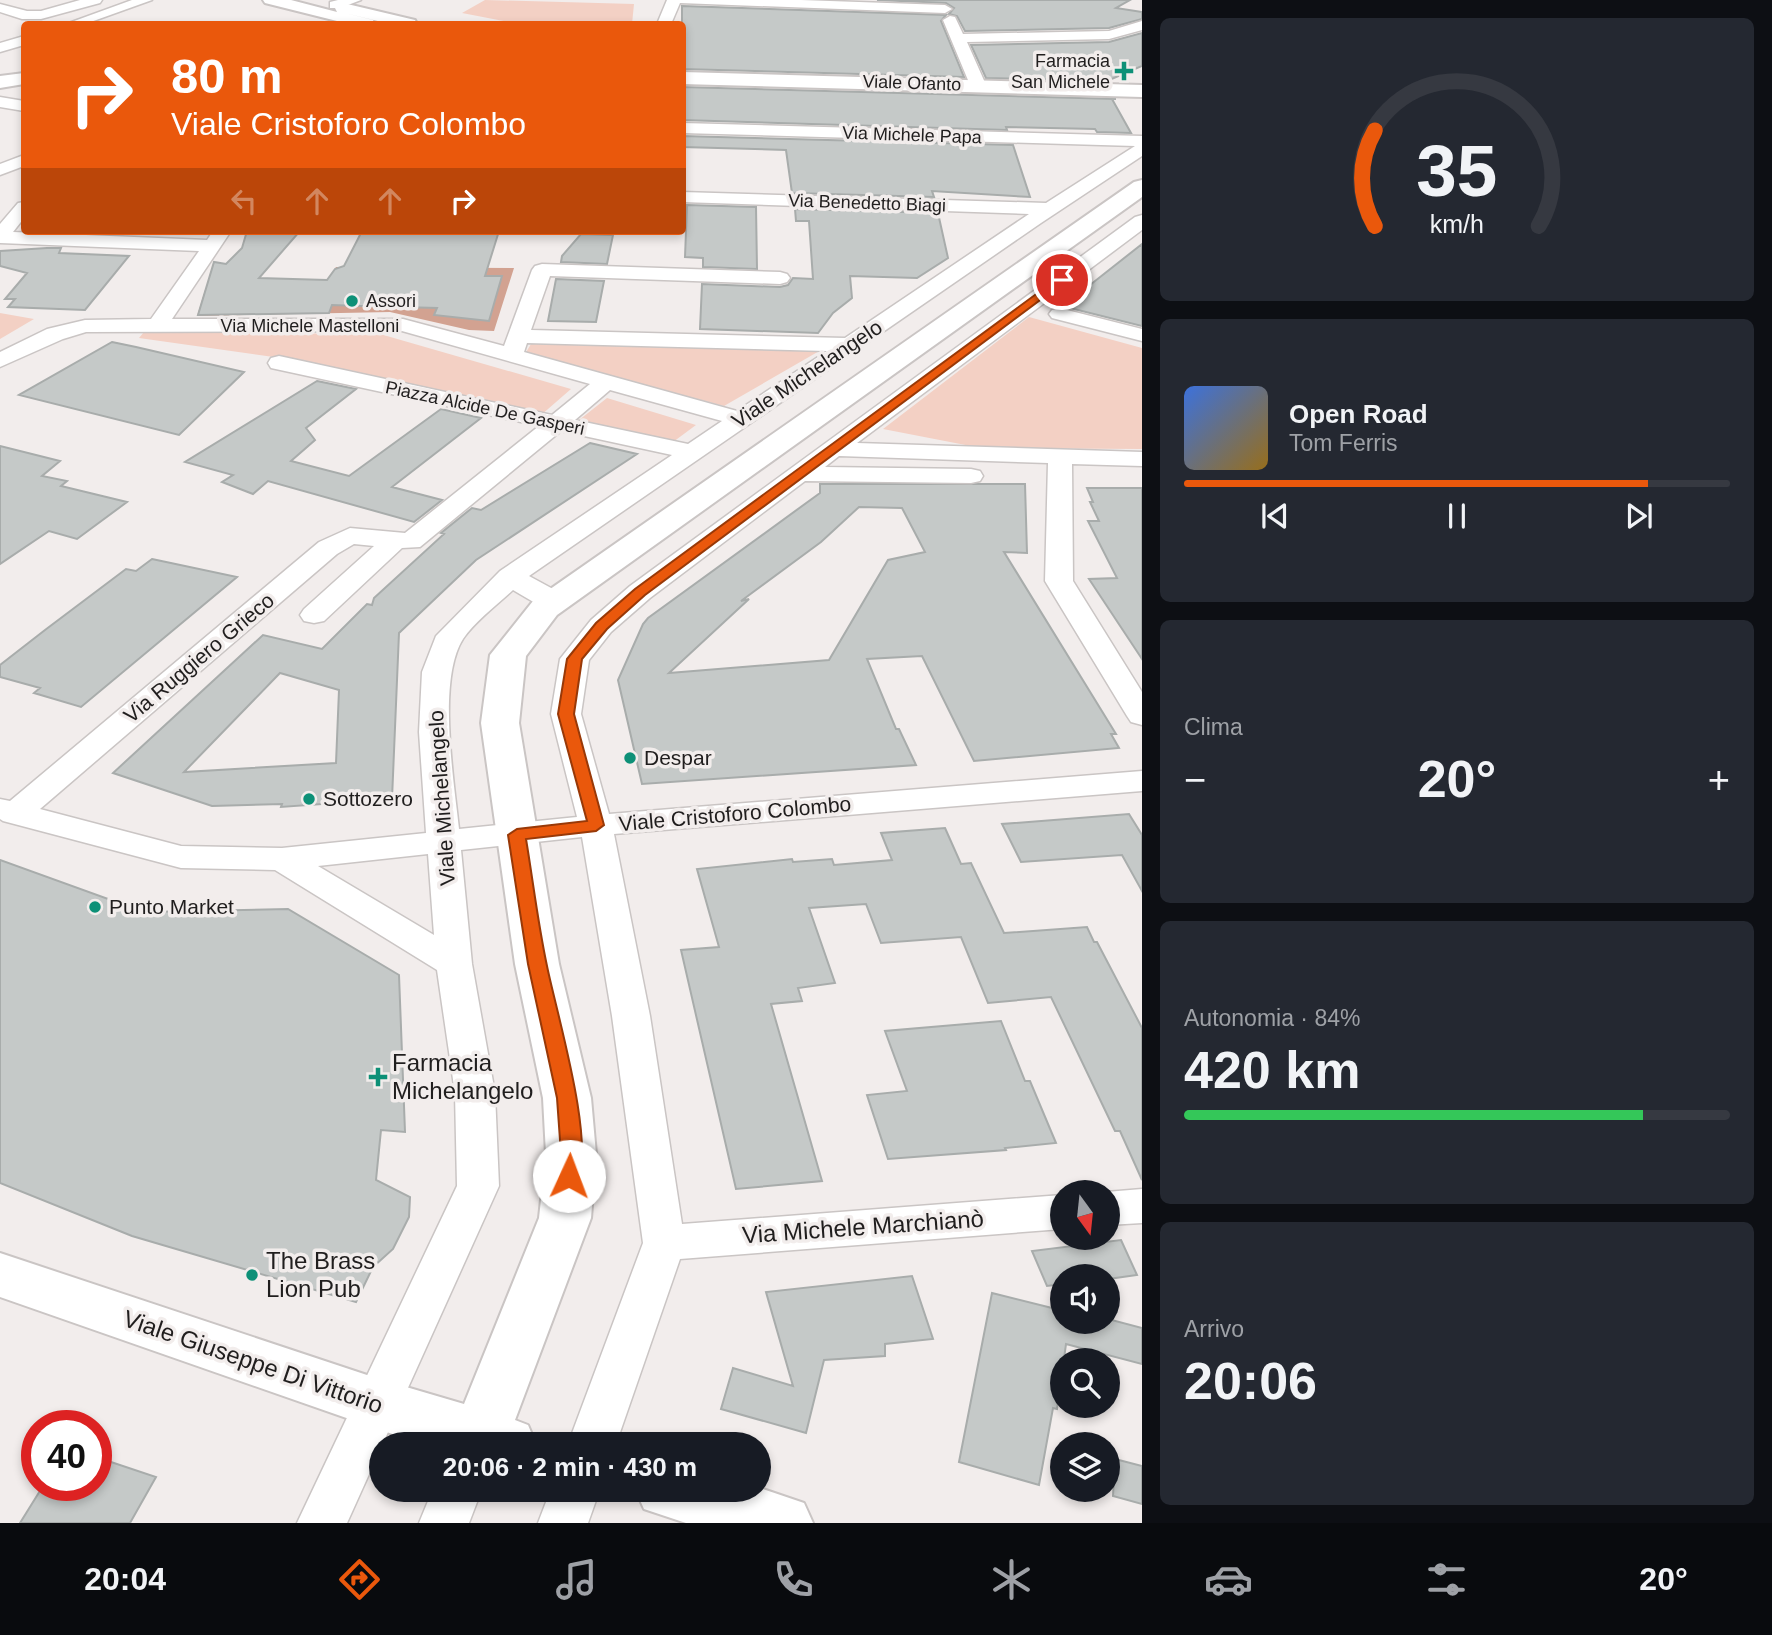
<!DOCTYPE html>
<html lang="it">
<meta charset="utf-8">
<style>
:root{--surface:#171b24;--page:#242831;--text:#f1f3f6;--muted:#9ea1a6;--line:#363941;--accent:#ea580c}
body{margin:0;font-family:Arial,sans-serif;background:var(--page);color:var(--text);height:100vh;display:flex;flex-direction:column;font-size:26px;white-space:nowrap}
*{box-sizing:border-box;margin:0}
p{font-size:23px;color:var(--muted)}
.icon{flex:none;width:38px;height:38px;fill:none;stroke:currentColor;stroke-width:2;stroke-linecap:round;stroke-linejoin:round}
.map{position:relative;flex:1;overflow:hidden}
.sheet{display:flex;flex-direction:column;gap:18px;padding:18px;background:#0d0f14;width:630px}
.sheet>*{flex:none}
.top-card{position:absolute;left:21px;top:21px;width:665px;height:214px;border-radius:7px;box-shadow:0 4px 10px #0003;background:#ea580c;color:#fff;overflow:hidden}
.needle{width:46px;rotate:165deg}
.tools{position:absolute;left:1050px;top:1180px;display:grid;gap:14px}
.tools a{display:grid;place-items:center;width:70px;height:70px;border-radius:50%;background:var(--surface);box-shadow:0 4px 10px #0003;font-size:35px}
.speed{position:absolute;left:21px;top:1410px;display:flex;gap:14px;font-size:35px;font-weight:700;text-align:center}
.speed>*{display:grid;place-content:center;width:91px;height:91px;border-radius:50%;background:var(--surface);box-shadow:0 4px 10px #0003;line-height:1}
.speed .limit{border:10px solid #d22;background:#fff;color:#111}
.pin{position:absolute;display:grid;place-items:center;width:60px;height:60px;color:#fff;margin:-30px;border:4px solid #fff;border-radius:50%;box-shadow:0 2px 7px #0007}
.me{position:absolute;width:77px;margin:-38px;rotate:2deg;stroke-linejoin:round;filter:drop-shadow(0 0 5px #0008)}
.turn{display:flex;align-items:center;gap:24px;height:147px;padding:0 35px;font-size:32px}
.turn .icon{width:91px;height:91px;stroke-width:2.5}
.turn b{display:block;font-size:49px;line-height:60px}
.lanes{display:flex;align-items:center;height:66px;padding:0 35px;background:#0003;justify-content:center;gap:35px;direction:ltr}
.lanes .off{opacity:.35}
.big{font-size:52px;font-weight:700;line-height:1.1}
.sheet .widget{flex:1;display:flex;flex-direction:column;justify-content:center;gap:10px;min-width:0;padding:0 24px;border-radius:10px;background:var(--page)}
.sheet .dial{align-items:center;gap:0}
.dial svg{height:182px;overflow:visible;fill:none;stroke:var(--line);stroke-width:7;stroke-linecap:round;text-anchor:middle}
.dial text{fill:var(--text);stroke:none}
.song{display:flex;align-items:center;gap:21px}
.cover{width:84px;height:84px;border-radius:10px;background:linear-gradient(135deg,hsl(220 70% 55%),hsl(40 70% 35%))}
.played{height:7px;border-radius:4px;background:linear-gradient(90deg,var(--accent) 85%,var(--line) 85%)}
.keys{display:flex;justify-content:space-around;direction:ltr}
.heat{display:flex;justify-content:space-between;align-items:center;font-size:38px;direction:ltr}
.charge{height:10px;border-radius:5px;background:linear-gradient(90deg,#34c759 84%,var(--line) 0)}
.trip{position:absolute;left:369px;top:1432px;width:402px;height:70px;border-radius:35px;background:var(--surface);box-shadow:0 4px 10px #0003;font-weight:700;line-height:70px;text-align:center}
.menu{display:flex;height:112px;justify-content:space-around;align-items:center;background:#090b0e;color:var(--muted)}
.menu .icon{width:49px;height:49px}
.menu .current{color:var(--accent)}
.menu b{font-size:32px;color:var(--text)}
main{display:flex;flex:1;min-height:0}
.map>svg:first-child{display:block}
.green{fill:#f3d0c4}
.water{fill:#d2a291}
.building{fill:#c5c9c8;stroke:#a8acab;stroke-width:2;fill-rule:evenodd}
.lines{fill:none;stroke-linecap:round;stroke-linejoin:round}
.street-casing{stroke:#cac5c4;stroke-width:3}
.secondary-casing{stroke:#cac5c4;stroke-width:4}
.street{fill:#fff;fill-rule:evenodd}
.secondary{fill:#fff;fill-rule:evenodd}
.route{fill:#ea580c;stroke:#983908;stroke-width:2}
.poi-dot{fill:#0d9077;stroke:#f2edec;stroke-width:2.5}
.labels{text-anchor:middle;stroke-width:7;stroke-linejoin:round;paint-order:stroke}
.far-poi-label{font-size:18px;fill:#201e1e;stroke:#f2edec;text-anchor:end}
.far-street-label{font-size:18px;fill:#201e1e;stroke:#f2edec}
.street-label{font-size:21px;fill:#201e1e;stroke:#f2edec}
.poi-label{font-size:21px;fill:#201e1e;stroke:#f2edec;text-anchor:start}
.near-poi-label{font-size:24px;fill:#201e1e;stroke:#f2edec;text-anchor:start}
.near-street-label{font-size:24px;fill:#201e1e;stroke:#f2edec}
</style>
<main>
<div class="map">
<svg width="1142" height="1523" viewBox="0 0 1142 1523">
<rect width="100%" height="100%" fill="#f2edec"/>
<!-- green -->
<path class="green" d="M 485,0 L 634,4 L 632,24 L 519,24 L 462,13 Z
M 0,313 L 34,319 L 0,339 Z
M 1029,317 L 1142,348 L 1142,449 L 981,448 L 883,429 Z
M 144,332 L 380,334 L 571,389 L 540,416 L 302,361 L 139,338 Z
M 534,339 L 821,350 L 724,406 L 525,354 Z
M 607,398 L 696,425 L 669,445 L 574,424 Z"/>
<!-- water -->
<path class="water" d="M 336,267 L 514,268 L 494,331 L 469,330 L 390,312 L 197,316 L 205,290 L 295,289 L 328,280 Z"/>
<!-- building -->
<path class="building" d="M 877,0 L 1130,0 L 1116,8 L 1142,12 L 1142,19 L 1109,28 L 965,31 L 957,16 L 949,14 L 954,8 L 946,3 Z
M 682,6 L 946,15 L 941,21 L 964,77 L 682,69 Z
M 1142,33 L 1142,66 L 1107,81 L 986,78 L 971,45 L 1109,42 Z
M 682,87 L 1116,99 L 1112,99 L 1131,133 L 1097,132 L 1095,129 L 1006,127 L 1007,130 L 682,120 Z
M 682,136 L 1013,145 L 1030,197 L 932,191 L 934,197 L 792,193 L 786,150 L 682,147 Z
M 687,205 L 756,207 L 757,269 L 703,267 L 703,258 L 685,257 Z
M 795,209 L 938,213 L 948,258 L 917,278 L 850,276 L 852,298 L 833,313 L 818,333 L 700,329 L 702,284 L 780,287 L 788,285 L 793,278 L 813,279 L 809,221 L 796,221 Z
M 247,231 L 300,231 L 259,278 L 327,280 L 335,269 L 344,266 L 362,231 L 499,231 L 485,276 L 502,276 L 489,321 L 434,315 L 437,308 L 360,306 L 332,305 L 329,313 L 198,315 L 214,262 L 226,264 L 242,248 Z
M 581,234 L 613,235 L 607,264 L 561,262 L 562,256 Z
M 1142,244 L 1142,326 L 1062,306 L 1090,285 Z
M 47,248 L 61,248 L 59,253 L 129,256 L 85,310 L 8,307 L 15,299 L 5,299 L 27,273 L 0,266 L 0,251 Z
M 556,279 L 604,281 L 596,322 L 548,321 Z
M 112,342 L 136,347 L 244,372 L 179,435 L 19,395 Z
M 317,381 L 356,389 L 306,428 L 315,440 L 291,461 L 349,476 L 441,409 L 481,418 L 392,487 L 442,500 L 414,522 L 268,481 L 253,494 L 222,482 L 233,475 L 185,462 Z
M 590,443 L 637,454 L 476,560 L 399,633 L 392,799 L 281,807 L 282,804 L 212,806 L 113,773 L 263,635 L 322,649 L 367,604 L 372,605 L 374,598 L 444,534 L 441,533 L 472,508 L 481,510 ZM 280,673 L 339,690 L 336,763 L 184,772 Z
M 0,446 L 60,461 L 42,476 L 67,481 L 61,486 L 127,502 L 77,539 L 49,531 L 0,564 Z
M 820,484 L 1025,484 L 1027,553 L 1004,552 L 1116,734 L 1111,734 L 1119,748 L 974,761 L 922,656 L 867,659 L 896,729 L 899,729 L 916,765 L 642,784 L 618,680 L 643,624 L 648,618 L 820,493 ZM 859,507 L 902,508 L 925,552 L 888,560 L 829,660 L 669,673 L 749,599 L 741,601 L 821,542 Z
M 1087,488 L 1142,488 L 1142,659 L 1089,579 L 1117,578 L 1088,521 L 1099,521 L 1090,502 L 1093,502 Z
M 152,559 L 237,577 L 81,707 L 34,693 L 40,688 L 0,677 L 0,665 L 45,630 L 126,569 L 136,571 Z
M 1129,814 L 1142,835 L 1142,891 L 1122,855 L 1021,862 L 1002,824 Z
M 945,828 L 961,864 L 971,863 L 1004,933 L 1087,927 L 1094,942 L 1097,942 L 1142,1028 L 1142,1180 L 1120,1131 L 1115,1131 L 1051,997 L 988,1003 L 961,937 L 881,943 L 866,904 L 809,908 L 835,983 L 798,988 L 802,1001 L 771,1004 L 822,1181 L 736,1189 L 681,950 L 719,947 L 697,869 L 792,859 L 793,862 L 832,859 L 834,865 L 892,860 L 881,833 Z
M 0,860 L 144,912 L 288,909 L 399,975 L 405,1132 L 381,1130 L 376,1180 L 410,1197 L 409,1217 L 393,1249 L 373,1267 L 356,1302 L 132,1236 L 0,1183 Z
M 1001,1021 L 1025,1081 L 1030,1081 L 1056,1143 L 1005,1148 L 1006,1150 L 888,1159 L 867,1095 L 907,1091 L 885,1031 Z
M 1121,1240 L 1137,1275 L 1108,1279 L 1108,1276 L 1062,1276 L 1062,1284 L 1047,1286 L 1032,1251 Z
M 912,1276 L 933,1339 L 885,1344 L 885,1356 L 824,1360 L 806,1433 L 721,1409 L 733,1368 L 793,1386 L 766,1292 Z
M 992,1293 L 1056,1309 L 1054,1305 L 1062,1307 L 1062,1321 L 1108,1321 L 1108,1319 L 1142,1328 L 1142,1364 L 1066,1344 L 1057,1409 L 1053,1408 L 1039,1485 L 959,1462 Z
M 96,1457 L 156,1477 L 130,1523 L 20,1523 L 43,1486 L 96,1486 Z
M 1115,1459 L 1142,1466 L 1142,1504 L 1113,1496 Z"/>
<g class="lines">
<!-- street casing -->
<g class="street-casing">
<path id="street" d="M 80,0 L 102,0 L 100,3 L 41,19 L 22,19 L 0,12 L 0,4 L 27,11 L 41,11 Z
M 132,0 L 152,0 L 85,24 L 66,24 Z
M 338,0 L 361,0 L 340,8 L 330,8 L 330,2 Z
M 667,0 L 801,0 L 945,5 L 952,9 L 945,13 L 680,3 L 671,24 L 657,24 Z
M 950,16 L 955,17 L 963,34 L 1109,31 L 1142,21 L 1142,30 L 1109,39 L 967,42 L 986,85 L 978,90 L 970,85 L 943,20 Z
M 24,36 L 24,45 L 0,52 L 0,43 Z
M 0,97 L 24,101 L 24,111 L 0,107 Z
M 682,123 L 1142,136 L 1142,156 L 1041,223 L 529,576 L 564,595 L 568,601 L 564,607 C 545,612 529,599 513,590 C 498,604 474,622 463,639 C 437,680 454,781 459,829 L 577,817 L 551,714 L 560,659 L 591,620 L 630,586 L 1135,217 L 1142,215 L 1142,230 L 857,443 L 1142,452 L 1142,466 L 1072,464 L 1073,581 L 1142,692 L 1142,725 L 1131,722 L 1127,716 L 1045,581 L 1048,463 L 839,456 L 825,467 L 971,469 L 980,471 L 983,476 L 980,481 L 971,483 L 805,481 L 650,598 L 611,632 L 589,660 L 581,714 L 609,814 L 1142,771 L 1142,791 L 614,834 L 650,1016 L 682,1224 L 1062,1195 L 1062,1229 L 680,1259 L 616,1444 L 568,1444 L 643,1243 L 612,1016 L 582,837 L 461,850 L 472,964 L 495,1093 L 499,1186 L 347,1523 L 297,1523 L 457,1186 L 455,1093 L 437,970 L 275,870 L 181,868 L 3,821 L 0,819 L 0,799 L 10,801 L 319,542 L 350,528 L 405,533 L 539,426 L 271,368 L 268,363 L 271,358 L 279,356 L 552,415 L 590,384 L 402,331 L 86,332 L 63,339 L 0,367 L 0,352 L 47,329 L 85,320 L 151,319 L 199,251 L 0,243 L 0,224 L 18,203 L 24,202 L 24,218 L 13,232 L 207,240 L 213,231 L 231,231 L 172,319 L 403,319 L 504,346 L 532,270 L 535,266 L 542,264 L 780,272 L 787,274 L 790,278 L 787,282 L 780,284 L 550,276 L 531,330 L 845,338 L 1029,214 L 682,202 L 682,192 L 1046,203 L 1135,146 L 682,133 ZM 527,343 L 827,351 L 737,411 L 524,352 ZM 610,390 L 722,421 L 688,444 L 575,420 ZM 561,431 L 672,455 L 500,571 L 436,636 L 422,672 L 419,732 L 426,833 L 282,848 L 181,846 L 40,809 L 337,554 L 354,544 L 374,546 L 304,609 L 300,615 L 304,621 L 314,623 L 324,621 L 402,548 L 420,547 ZM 428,854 L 434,935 L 318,866 Z
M 24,155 L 24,166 L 0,175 L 0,164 Z
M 1059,308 L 1142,329 L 1142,341 L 1052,318 L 1049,314 L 1052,310 Z
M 1142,1189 L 1142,1223 L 1108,1225 L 1106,1192 Z
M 433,1489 L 482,1489 L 469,1523 L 419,1523 Z
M 551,1489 L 600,1489 L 588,1523 L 538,1523 Z"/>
</g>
<!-- secondary casing -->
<g class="secondary-casing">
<path id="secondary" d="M 263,0 L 291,0 L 337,12 L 335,8 L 337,4 L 343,3 L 415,20 L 417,24 L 390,24 L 345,13 L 373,20 L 375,24 L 349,24 L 265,3 Z
M 682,72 L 1142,85 L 1142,97 L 682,84 Z
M 24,73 L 24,84 L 0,88 L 0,76 Z
M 1142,180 L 1142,197 L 557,615 L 526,656 L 519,723 L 559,964 L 591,1098 L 596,1154 L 591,1218 L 515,1420 L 528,1425 L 536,1444 L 421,1444 L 0,1297 L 0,1253 L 379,1379 L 464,1404 L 539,1218 L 546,1154 L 543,1098 L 515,964 L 481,723 L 490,655 L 533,601 L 1134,182 Z
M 760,1488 L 804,1503 L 813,1523 L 686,1523 L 644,1509 L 635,1489 Z"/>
</g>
<!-- street -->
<use href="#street" class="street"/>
<!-- secondary -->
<use href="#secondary" class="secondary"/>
</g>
<!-- route -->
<path class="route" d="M 1058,278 L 1067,280 L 645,595 L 607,629 L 582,659 L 574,714 L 604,825 L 596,831 L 526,839 C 533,881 538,924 547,966 C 556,1011 596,1144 577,1181 L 569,1184 L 562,1181 L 559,1176 L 561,1154 L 557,1098 L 528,964 L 508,835 L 517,829 L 587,821 L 558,714 L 567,659 L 596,623 L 635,589 Z"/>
<!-- markers -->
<g class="poi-dot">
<path d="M1120.5 60.5h7v7h7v7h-7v7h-7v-7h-7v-7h7z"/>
<circle cx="352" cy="301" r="7"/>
<circle cx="630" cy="758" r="7"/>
<circle cx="309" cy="799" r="7"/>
<circle cx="95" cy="907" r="7"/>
<path d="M374.5 1066.5h7v7h7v7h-7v7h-7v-7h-7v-7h7z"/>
<circle cx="252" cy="1275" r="7"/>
</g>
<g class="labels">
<!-- far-poi labels -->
<g class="far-poi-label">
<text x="1110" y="67">Farmacia<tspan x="1110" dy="21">San Michele</tspan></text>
<text x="366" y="307" text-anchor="start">Assori</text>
</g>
<!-- far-street labels -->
<g class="far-street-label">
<text transform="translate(912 83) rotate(2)" y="6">Viale Ofanto</text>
<text transform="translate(912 135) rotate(2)" y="6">Via Michele Papa</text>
<text transform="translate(867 203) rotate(2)" y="6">Via Benedetto Biagi</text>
<text x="310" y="332">Via Michele Mastelloni</text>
<text transform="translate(485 408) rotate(12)" y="6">Piazza Alcide De Gasperi</text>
</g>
<!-- street labels -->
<g class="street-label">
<text transform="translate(807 374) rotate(-34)" y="7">Viale Michelangelo</text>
<text transform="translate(199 658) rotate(-40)" y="7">Via Ruggiero Grieco</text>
<text transform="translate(442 798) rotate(-94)" y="7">Viale Michelangelo</text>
<text transform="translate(735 814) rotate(-5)" y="7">Viale Cristoforo Colombo</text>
</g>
<!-- poi labels -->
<g class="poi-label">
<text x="644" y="765">Despar</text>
<text x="323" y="806">Sottozero</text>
<text x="109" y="914">Punto Market</text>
</g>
<!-- near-poi labels -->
<g class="near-poi-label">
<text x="392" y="1071">Farmacia<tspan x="392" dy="28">Michelangelo</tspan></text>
<text x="266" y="1269">The Brass<tspan x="266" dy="28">Lion Pub</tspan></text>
</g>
<!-- near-street labels -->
<g class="near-street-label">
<text transform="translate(863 1227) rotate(-4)" y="8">Via Michele Marchianò</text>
<text transform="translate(253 1362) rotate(19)" y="8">Viale Giuseppe Di Vittorio</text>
</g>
</g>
</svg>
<div class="tools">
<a><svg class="needle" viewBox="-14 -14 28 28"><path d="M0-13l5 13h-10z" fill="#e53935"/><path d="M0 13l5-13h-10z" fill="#9ea1a6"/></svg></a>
<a><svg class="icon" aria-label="sound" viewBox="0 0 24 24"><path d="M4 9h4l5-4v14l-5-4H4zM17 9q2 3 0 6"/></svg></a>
<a><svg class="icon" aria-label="search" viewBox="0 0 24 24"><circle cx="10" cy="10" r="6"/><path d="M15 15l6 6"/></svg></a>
<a><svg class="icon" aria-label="layers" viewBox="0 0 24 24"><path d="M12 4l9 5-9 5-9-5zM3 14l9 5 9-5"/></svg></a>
</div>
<div class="speed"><div class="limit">40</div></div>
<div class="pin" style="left:1062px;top:280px;background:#d93025"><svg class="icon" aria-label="arrive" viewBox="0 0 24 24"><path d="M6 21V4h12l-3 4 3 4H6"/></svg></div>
<svg class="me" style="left:569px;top:1176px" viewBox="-20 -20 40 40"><circle r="19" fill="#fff"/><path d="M0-13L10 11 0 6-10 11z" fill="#ea580c"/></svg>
<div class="trip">20:06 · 2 min · 430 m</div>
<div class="top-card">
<div class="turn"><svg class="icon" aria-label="right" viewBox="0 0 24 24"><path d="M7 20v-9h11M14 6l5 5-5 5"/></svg><div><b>80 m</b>Viale Cristoforo Colombo</div></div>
<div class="lanes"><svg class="icon off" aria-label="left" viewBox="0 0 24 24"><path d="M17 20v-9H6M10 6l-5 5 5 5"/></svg><svg class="icon off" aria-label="ahead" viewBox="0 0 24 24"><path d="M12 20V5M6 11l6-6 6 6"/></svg><svg class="icon off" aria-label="ahead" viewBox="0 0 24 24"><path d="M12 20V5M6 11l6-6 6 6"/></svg><svg class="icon" aria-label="right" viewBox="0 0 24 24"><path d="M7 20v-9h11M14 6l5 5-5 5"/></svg></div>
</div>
</div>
<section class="sheet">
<div class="widget dial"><svg viewBox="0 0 100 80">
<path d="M14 69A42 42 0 1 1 86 69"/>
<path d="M14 69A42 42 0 0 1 14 27" stroke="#ea580c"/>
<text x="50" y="56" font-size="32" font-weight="700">35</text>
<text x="50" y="72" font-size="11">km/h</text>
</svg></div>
<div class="widget">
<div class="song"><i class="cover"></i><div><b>Open Road</b><p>Tom Ferris</p></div></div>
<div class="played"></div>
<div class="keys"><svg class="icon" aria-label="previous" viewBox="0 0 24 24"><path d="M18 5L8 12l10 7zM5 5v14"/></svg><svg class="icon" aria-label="pause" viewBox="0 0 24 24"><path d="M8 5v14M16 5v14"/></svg><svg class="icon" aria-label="next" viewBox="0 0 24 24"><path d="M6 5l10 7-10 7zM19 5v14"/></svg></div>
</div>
<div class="widget"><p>Clima</p>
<div class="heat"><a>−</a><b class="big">20°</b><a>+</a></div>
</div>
<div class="widget"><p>Autonomia · 84%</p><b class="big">420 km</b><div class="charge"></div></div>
<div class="widget"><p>Arrivo</p><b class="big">20:06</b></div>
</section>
</main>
<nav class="menu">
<b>20:04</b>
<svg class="icon current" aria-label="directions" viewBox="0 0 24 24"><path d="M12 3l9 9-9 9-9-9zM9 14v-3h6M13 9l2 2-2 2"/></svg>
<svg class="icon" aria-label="music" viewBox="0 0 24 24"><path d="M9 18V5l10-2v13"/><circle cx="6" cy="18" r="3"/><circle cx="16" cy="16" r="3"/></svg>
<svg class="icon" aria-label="phone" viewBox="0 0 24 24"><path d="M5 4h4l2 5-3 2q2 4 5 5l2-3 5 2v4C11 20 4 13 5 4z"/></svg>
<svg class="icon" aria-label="climate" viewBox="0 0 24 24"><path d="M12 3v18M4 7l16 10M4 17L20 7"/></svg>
<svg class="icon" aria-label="car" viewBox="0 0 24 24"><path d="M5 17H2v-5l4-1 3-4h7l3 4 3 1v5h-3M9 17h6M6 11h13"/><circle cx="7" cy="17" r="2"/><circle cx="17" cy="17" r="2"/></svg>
<svg class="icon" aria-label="filters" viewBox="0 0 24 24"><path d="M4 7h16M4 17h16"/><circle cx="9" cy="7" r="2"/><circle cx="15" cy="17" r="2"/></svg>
<b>20°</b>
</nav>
